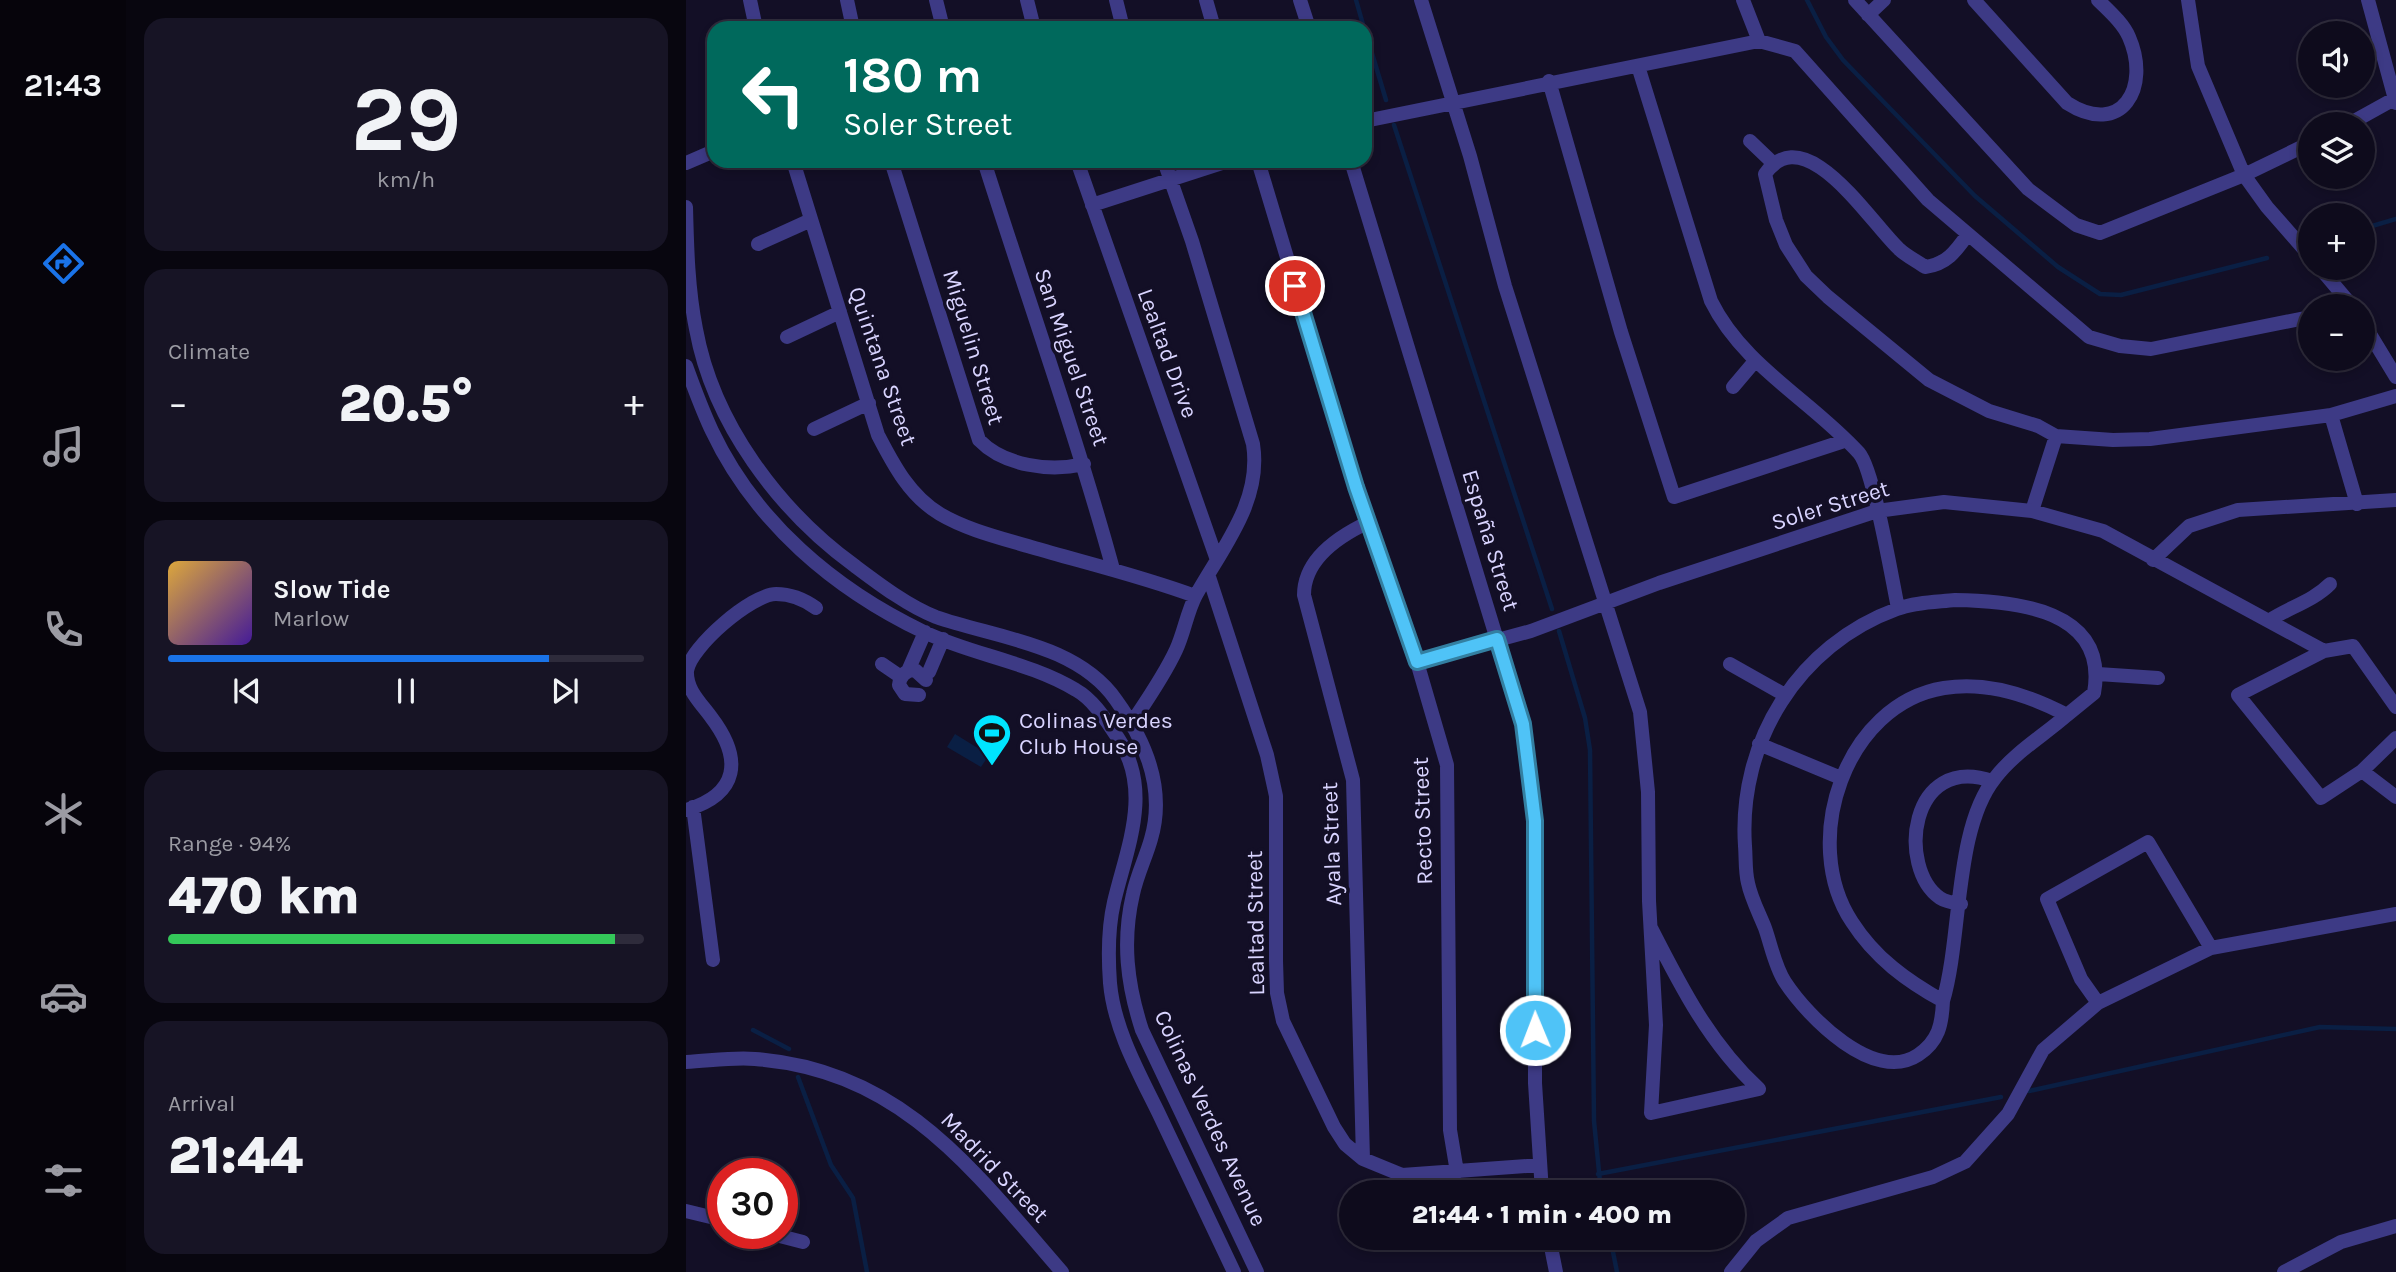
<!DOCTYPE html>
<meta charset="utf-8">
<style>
:root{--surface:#0e0b1c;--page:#171425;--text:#f1f3f6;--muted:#9b9ba3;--line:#2e2b3b;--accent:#1a73e8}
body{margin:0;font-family:Karla,sans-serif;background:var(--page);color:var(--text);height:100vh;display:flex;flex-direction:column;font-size:26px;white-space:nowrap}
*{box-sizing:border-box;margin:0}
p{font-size:23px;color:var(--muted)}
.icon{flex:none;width:38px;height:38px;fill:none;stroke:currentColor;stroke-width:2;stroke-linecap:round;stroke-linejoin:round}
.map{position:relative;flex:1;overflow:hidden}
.details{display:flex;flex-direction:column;gap:18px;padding:18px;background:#08060f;width:560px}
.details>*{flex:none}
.banner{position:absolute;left:21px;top:21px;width:665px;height:147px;border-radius:21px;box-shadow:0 4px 10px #0003,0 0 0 2px var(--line);background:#00695c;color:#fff;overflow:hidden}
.fabs{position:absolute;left:1612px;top:21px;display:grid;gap:14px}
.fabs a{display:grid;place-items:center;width:77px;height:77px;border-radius:50%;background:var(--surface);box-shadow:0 4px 10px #0003,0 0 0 2px var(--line);font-size:35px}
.speed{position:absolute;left:21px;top:1158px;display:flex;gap:14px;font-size:35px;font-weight:700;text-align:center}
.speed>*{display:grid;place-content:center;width:91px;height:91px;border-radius:50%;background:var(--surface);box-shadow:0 4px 10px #0003,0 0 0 2px var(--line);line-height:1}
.speed .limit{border:10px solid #d22;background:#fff;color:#111}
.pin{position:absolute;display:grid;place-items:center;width:60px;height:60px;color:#fff;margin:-30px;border:4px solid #fff;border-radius:50%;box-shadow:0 2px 7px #0007}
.me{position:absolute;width:77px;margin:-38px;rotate:359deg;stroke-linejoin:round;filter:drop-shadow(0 0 5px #0008)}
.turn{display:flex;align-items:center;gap:24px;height:147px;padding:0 21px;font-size:32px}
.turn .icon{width:91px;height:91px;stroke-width:2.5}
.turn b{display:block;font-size:49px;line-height:60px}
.big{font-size:52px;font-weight:800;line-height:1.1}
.details .tile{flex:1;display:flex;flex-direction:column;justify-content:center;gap:10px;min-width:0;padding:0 24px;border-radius:21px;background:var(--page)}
.details .dial{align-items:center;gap:0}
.dial b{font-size:91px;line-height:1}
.song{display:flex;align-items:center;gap:21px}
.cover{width:84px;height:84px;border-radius:10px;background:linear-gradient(135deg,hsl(40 70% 55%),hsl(260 70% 35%))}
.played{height:7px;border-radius:4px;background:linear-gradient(90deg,var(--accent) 80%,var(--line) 80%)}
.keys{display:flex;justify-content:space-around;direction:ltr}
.heat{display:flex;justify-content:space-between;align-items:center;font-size:38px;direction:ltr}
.charge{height:10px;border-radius:5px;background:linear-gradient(90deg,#34c759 94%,var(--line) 0)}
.trip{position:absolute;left:653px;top:1180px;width:406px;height:70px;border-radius:35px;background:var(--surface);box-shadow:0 4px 10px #0003,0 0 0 2px var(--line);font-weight:800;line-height:70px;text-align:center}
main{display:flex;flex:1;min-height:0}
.tab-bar{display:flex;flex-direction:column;width:126px;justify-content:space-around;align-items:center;background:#06040b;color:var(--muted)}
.tab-bar .icon{width:49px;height:49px}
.tab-bar .active{color:var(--accent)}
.tab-bar b{font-size:32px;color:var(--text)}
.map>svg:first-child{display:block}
.water{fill:#0a1f44}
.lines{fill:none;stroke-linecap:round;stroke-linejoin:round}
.stream{stroke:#0a1f44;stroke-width:4.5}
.minor{stroke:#3d3a85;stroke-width:14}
.route-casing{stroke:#337fa1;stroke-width:18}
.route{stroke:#4fc3f7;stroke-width:12}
.labels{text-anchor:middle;stroke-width:7;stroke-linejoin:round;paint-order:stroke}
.street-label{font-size:23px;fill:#d9d4ff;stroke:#130f26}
.poi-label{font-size:23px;fill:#d9d4ff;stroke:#130f26;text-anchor:start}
</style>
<main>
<nav class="tab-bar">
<b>21:43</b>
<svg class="icon active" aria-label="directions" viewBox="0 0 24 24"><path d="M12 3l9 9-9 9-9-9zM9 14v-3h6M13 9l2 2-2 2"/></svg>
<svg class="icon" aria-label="music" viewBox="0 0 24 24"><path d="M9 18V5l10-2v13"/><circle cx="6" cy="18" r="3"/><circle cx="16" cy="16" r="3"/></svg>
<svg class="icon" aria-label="phone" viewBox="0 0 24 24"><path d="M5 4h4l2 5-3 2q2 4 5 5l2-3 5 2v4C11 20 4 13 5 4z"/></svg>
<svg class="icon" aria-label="climate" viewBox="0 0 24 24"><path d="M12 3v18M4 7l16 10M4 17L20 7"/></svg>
<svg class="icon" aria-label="car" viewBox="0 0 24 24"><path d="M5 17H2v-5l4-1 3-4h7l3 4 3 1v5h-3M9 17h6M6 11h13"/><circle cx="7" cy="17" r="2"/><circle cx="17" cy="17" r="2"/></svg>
<svg class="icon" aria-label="filters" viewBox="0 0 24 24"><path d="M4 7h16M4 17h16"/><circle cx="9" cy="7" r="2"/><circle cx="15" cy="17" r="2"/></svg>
</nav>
<section class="details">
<div class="tile dial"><b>29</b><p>km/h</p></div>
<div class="tile"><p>Climate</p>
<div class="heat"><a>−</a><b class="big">20.5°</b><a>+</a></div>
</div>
<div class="tile">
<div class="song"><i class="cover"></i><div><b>Slow Tide</b><p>Marlow</p></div></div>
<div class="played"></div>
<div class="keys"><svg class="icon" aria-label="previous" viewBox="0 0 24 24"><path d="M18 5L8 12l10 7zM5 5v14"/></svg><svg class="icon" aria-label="pause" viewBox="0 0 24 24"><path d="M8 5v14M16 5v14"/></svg><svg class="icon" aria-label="next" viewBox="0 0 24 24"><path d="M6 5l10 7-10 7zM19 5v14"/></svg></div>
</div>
<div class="tile"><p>Range · 94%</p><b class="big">470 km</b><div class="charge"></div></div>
<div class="tile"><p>Arrival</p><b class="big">21:44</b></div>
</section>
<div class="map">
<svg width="1710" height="1272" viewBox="0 0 1710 1272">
<rect width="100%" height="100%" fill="#130f26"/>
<!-- water -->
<path class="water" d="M 269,734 L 303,755 L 295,767 L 261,747 Z"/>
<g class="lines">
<!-- stream -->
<path class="stream" d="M 670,0 L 678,28
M 1121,0 L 1140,37 L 1157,60 L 1289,196 L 1372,267 L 1414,294 L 1435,295 L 1581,258
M 679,30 L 700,100
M 708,125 L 866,609
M 1676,229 L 1710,219
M 873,631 L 899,718 L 904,750 L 908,1121 L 915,1192
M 67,1030 L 103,1049
M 112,1077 L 145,1165 L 167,1198 L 181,1272
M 1343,1091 L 1634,1027 L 1710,1029
M 912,1174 L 1315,1097
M 924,1237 L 931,1272"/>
<!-- minor -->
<path class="minor" d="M 64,0 L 70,28
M 161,0 L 167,28
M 250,0 L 257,28
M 341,0 L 348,28
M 430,0 L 437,28
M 520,0 L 528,28
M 614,0 L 623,28
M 735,0 L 784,156 L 819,286 L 954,712 L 962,792 L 963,901 L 970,1025 L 965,1113 L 1073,1089 C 1024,1044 995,987 965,928
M 1057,0 L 1073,41
M 1169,0 L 1342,189 L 1390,225 L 1414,233 L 1558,175 L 1624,143
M 1288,0 L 1381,103 C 1436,138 1465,87 1443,37 C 1437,23 1423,11 1412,0
M 1502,0 L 1512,66 L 1558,175 L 1581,207 L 1624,256
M 1682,0 L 1710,103
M 1182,15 L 1198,0
M 952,66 L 1025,301 C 1057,366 1125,400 1173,453 C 1188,470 1206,580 1212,608
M 863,81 L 935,332 L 988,497 L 1158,441
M 679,121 L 1073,41 L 1109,51 L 1242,200 L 1403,337 L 1434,346 L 1465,349 L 1624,317
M 1663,124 L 1710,98
M 1064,141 L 1087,163
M 107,161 L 192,435 C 208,466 224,496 254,514 C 281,530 315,538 345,547 C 400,563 455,576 509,596
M 205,161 L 293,440 C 318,466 364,472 398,464
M 298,161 C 341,297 389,431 427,569
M 391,161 L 531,560
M 572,161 L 670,487 L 731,662 L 761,765 L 764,1130 L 771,1172
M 665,161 L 837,725 L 849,821 L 849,1083 L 856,1192
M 0,163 L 28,151
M 406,205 L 542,161
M 0,207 C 1,248 2,289 10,329 C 27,423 93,511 169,566 C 193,584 222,606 250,617 C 310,638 391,644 430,700 C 459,740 480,788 465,839 C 460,857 451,875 447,894 C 436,941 441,984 456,1030 L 571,1272
M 1282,234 C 1270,251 1261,264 1239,267 C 1231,261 1220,256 1213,249 C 1184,222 1119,117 1079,174 L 1090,220 L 1100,245 L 1120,276 L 1142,297 L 1243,380 L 1303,411 L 1352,426 L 1370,436 L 1427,440 L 1464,439 L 1645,415 L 1710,396
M 72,244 L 125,220
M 1634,268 L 1666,306
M 1676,321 L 1710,377
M 101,337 L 154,312
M 0,366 C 8,388 16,410 26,431 C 69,522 148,589 238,632 C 286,655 344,662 390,690 C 408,700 421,722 432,738 C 467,791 441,847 428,902 C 422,928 422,956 424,983 C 428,1029 453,1073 473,1114 C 498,1166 523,1219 548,1272
M 1047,387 L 1069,361
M 1645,415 L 1671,504
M 128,429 L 183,403
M 1346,511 L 1370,436
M 1467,560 L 1503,526 L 1552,510 L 1710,500
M 523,577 L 581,755 L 590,796 L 590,961 L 591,993 L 597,1021 L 648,1127 L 659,1144 L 677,1159 L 716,1175 L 854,1165
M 1269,600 C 1329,601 1423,609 1408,693 L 1381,715 C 1345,696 1300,681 1258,688 C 1159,704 1113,842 1166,922 C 1189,958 1221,981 1257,1001 C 1256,1024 1253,1041 1232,1055 C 1188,1084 1122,1017 1099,982 C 1089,967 1085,945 1079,928 C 1073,913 1065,898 1062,883 C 1059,871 1060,858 1059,846 C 1052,742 1112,645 1211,609 C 1229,602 1251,602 1269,600 Z
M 1584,620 C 1604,607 1627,601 1644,584
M 731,662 L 845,631 L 973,583 L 1191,511 L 1258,502 L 1346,511 L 1417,531 L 1638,651
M 196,664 L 215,677
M 1044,664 L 1099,695
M 222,671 L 239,632
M 243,672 L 257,639
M 1412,674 L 1472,678
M 233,695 L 219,694 L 213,685 C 214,675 220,670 229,670 L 240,680
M 1710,707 L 1667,646 L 1638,651 L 1552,695 L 1635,798 L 1676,771 L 1710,738
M 445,724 C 461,700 478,676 490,650 C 498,633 501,612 510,595 C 537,547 576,501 567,444 L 506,241 L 478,161
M 1073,744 L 1155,778
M 1676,771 L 1710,797
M 7,807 L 27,960
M 0,810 C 53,794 57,759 25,717 C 15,703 0,690 1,671 C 4,647 66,594 90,594 C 104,594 119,600 130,608
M 1275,904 C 1268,903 1260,902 1254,898 C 1211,868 1223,753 1306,781
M 1257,1001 C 1276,937 1268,829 1309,778 C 1328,753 1357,736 1381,715
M 1412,1003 L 1395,979 L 1361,899 L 1462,842 L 1525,948
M 0,1062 C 23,1061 47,1057 69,1059 C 216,1070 288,1171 376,1272
M 677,1159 L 667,780 L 618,595 C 618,559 653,536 683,522
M 0,1211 L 37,1220
M 86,1234 L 117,1242
M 863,1237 L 870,1272
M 1045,1272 L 1070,1241 L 1102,1218 L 1247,1177 L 1279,1162 L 1322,1114 L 1357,1050 L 1412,1003 L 1525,948 L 1710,914
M 1598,1272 L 1655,1242 L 1710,1226"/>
</g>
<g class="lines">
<!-- route casing -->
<g class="route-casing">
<path id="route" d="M 609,286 L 670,487 L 731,662 L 811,639 L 837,724 L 849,821 L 849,1030"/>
</g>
<!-- route -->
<use href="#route" class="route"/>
</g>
<!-- icons -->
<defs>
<g id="stadium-pin" transform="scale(2.0125)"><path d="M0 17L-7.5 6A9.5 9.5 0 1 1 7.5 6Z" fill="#00e5ff" stroke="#130f26"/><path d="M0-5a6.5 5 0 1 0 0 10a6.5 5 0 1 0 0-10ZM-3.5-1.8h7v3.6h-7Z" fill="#111"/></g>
</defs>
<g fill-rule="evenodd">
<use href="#stadium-pin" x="306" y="733"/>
</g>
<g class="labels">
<!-- street labels -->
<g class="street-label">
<text transform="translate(288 347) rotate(73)" y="8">Miguelin Street</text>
<text transform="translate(482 353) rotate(70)" y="8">Lealtad Drive</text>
<text transform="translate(386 357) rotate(71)" y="8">San Miguel Street</text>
<text transform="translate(197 366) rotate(71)" y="8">Quintana Street</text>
<text transform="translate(1144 505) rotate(-17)" y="8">Soler Street</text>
<text transform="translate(805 540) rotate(73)" y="8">España Street</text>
<text transform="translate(736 821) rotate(-92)" y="8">Recto Street</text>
<text transform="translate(645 844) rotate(-92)" y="8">Ayala Street</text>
<text transform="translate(569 923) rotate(-91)" y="8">Lealtad Street</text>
<text transform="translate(525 1118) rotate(65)" y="8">Colinas Verdes Avenue</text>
<text transform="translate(309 1167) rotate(46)" y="8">Madrid Street</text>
</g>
<!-- poi labels -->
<g class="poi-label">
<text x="333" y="728">Colinas Verdes<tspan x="333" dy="26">Club House</tspan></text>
</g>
</g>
</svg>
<div class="fabs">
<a><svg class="icon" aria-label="sound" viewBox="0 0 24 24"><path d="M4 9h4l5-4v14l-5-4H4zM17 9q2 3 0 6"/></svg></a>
<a><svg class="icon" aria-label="layers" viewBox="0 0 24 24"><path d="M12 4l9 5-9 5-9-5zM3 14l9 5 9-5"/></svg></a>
<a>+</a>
<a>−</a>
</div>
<div class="speed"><div class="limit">30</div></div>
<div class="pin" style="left:609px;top:286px;background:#d93025"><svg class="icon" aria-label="arrive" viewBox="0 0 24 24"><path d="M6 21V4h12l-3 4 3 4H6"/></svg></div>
<svg class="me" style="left:849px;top:1030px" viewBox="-20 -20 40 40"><circle r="17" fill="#4fc3f7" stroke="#fff" stroke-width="3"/><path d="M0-11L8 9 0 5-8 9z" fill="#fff"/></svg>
<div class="trip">21:44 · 1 min · 400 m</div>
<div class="banner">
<div class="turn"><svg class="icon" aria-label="left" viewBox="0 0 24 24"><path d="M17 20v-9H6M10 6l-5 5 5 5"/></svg><div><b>180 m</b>Soler Street</div></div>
</div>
</div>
</main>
